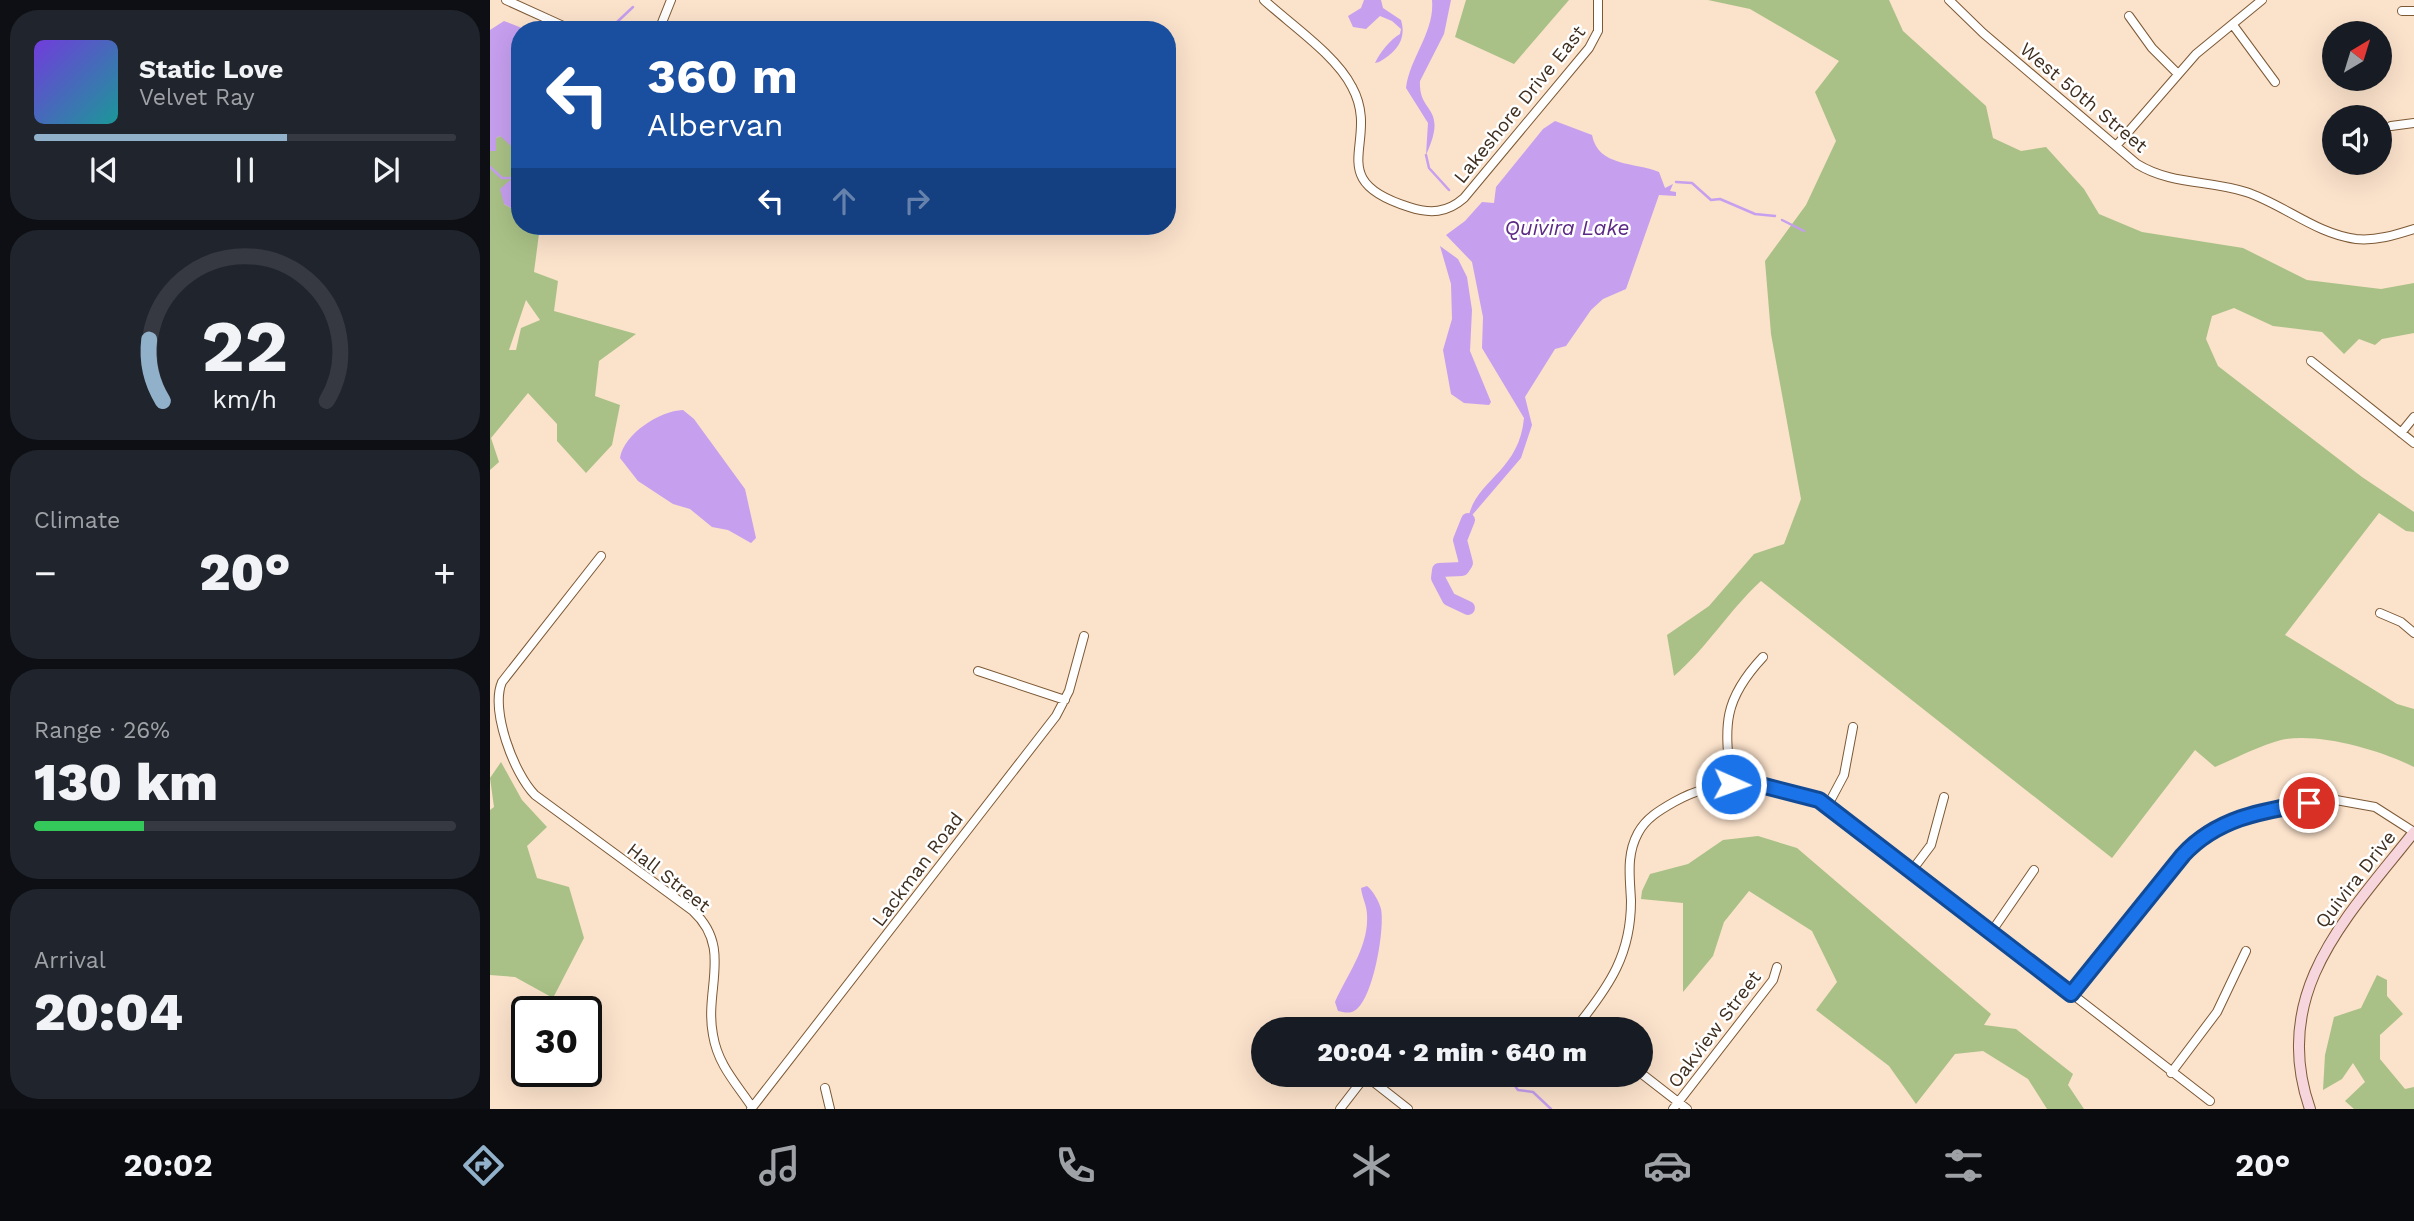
<!DOCTYPE html>
<meta charset="utf-8">
<style>
:root{--surface:#171b24;--page:#20242c;--text:#f1f3f6;--muted:#9ea1a6;--line:#363941;--accent:#91b1cb}
body{margin:0;font-family:"Work Sans",sans-serif;background:var(--page);color:var(--text);height:100vh;display:flex;flex-direction:column;font-size:26px;white-space:nowrap}
*{box-sizing:border-box;margin:0}
p{font-size:23px;color:var(--muted)}
.icon{flex:none;width:38px;height:38px;fill:none;stroke:currentColor;stroke-width:2;stroke-linecap:round;stroke-linejoin:round}
.map{position:relative;flex:1;overflow:hidden}
.drawer{display:flex;flex-direction:column;gap:10px;padding:10px;background:#0d0f14;width:490px}
.drawer>*{flex:none}
.hud{position:absolute;left:21px;top:21px;width:665px;height:214px;border-radius:28px;box-shadow:0 7px 28px #0002;background:#1a4fa0;color:#fff;overflow:hidden}
.needle{width:46px;rotate:38deg}
.controls{position:absolute;left:1832px;top:21px;display:grid;gap:14px}
.controls a{display:grid;place-items:center;width:70px;height:70px;border-radius:50%;background:var(--surface);box-shadow:0 7px 28px #0002;font-size:35px}
.speed{position:absolute;left:21px;top:996px;display:flex;gap:14px;font-size:35px;font-weight:700;text-align:center}
.speed>*{display:grid;place-content:center;width:91px;height:91px;border-radius:50%;background:var(--surface);box-shadow:0 7px 28px #0002;line-height:1}
.speed .limit{border:4px solid #111;border-radius:10px;background:#fff;color:#111}
.pin{position:absolute;display:grid;place-items:center;width:60px;height:60px;color:#fff;margin:-30px;border:4px solid #fff;border-radius:50%;box-shadow:0 2px 7px #0007}
.me{position:absolute;width:77px;margin:-38px;rotate:92deg;stroke-linejoin:round;filter:drop-shadow(0 0 5px #0008)}
.turn{display:flex;align-items:center;gap:24px;height:147px;padding:0 21px;font-size:32px}
.turn .icon{width:91px;height:91px;stroke-width:2.5}
.turn b{display:block;font-size:49px;line-height:60px}
.lanes{display:flex;align-items:center;height:66px;padding:0 21px;background:#0003;justify-content:center;gap:35px;direction:ltr}
.lanes .off{opacity:.35}
.big{font-size:52px;font-weight:800;line-height:1.1}
.drawer .widget{flex:1;display:flex;flex-direction:column;justify-content:center;gap:10px;min-width:0;padding:0 24px;border-radius:28px;background:var(--page)}
.drawer .dial{align-items:center;gap:0}
.dial svg{height:182px;overflow:visible;fill:none;stroke:var(--line);stroke-width:7;stroke-linecap:round;text-anchor:middle}
.dial text{fill:var(--text);stroke:none}
.song{display:flex;align-items:center;gap:21px}
.cover{width:84px;height:84px;border-radius:10px;background:linear-gradient(135deg,hsl(260 70% 55%),hsl(180 70% 35%))}
.played{height:7px;border-radius:4px;background:linear-gradient(90deg,var(--accent) 60%,var(--line) 60%)}
.keys{display:flex;justify-content:space-around;direction:ltr}
.heat{display:flex;justify-content:space-between;align-items:center;font-size:38px;direction:ltr}
.charge{height:10px;border-radius:5px;background:linear-gradient(90deg,#34c759 26%,var(--line) 0)}
.trip{position:absolute;left:761px;top:1017px;width:402px;height:70px;border-radius:35px;background:var(--surface);box-shadow:0 7px 28px #0002;font-weight:800;line-height:70px;text-align:center}
.dock{display:flex;height:112px;justify-content:space-around;align-items:center;background:#090b0e;color:var(--muted)}
.dock .icon{width:49px;height:49px}
.dock .active{color:var(--accent)}
.dock b{font-size:32px;color:var(--text)}
main{display:flex;flex:1;min-height:0}
.map>svg:first-child{display:block}
.green{fill:#a9c186;fill-rule:evenodd}
.water{fill:#c69fef}
.lines{fill:none;stroke-linecap:round;stroke-linejoin:round}
.stream{stroke:#c69fef;stroke-width:2.5}
.river{stroke:#c69fef;stroke-width:14}
.street-casing{stroke:#7c5935;stroke-width:10}
.secondary-casing{stroke:#7c5935;stroke-width:12}
.street{stroke:#fff;stroke-width:8}
.secondary{stroke:#f6d5dd;stroke-width:10}
.route-casing{stroke:#114b97;stroke-width:18}
.route{stroke:#1a73e8;stroke-width:12}
.labels{text-anchor:middle;stroke-width:5;stroke-linejoin:round;paint-order:stroke}
.street-label{font-size:19px;fill:#3f2f20;stroke:#fff}
.water-label{font-size:21px;font-style:italic;fill:#5c2985;stroke:#fff}
</style>
<main>
<section class="drawer">
<div class="widget">
<div class="song"><i class="cover"></i><div><b>Static Love</b><p>Velvet Ray</p></div></div>
<div class="played"></div>
<div class="keys"><svg class="icon" aria-label="previous" viewBox="0 0 24 24"><path d="M18 5L8 12l10 7zM5 5v14"/></svg><svg class="icon" aria-label="pause" viewBox="0 0 24 24"><path d="M8 5v14M16 5v14"/></svg><svg class="icon" aria-label="next" viewBox="0 0 24 24"><path d="M6 5l10 7-10 7zM19 5v14"/></svg></div>
</div>
<div class="widget dial"><svg viewBox="0 0 100 80">
<path d="M14 69A42 42 0 1 1 86 69"/>
<path d="M14 69A42 42 0 0 1 8 42" stroke="#91b1cb"/>
<text x="50" y="56" font-size="32" font-weight="700">22</text>
<text x="50" y="72" font-size="11">km/h</text>
</svg></div>
<div class="widget"><p>Climate</p>
<div class="heat"><a>−</a><b class="big">20°</b><a>+</a></div>
</div>
<div class="widget"><p>Range · 26%</p><b class="big">130 km</b><div class="charge"></div></div>
<div class="widget"><p>Arrival</p><b class="big">20:04</b></div>
</section>
<div class="map">
<svg width="1924" height="1109" viewBox="0 0 1924 1109">
<rect width="100%" height="100%" fill="#fbe2cb"/>
<!-- green -->
<path class="green" d="M 976,0 L 1079,0 L 1024,64 L 965,37 Z
M 1218,0 L 1399,0 L 1413,31 L 1496,106 L 1503,138 L 1531,151 L 1556,147 L 1594,189 L 1609,214 L 1652,232 L 1753,248 L 1817,280 L 1891,289 L 1924,283 L 1924,333 L 1892,339 L 1885,345 L 1869,339 L 1854,354 L 1832,332 L 1783,326 L 1744,308 L 1722,316 L 1716,339 L 1728,366 L 1872,477 L 1924,512 L 1924,532 L 1916,531 L 1889,513 L 1795,635 L 1907,704 L 1924,709 L 1924,767 C 1890,750 1828,732 1791,740 C 1769,746 1746,758 1725,767 L 1705,750 L 1622,858 L 1271,581 C 1239,610 1217,648 1184,676 L 1177,635 L 1219,606 L 1264,554 L 1294,544 L 1311,499 L 1281,334 L 1275,261 L 1316,205 L 1346,141 L 1325,92 L 1349,61 L 1260,9 Z
M 10,136 C 39,145 22,185 14,204 L 30,213 L 30,226 L 50,226 L 44,272 L 68,281 L 64,311 L 146,334 L 109,361 L 105,396 L 130,405 L 122,445 L 96,473 L 67,441 L 67,424 L 38,393 L 1,438 L 9,462 L 0,470 L 0,151 L 6,151 L 6,138 ZM 36,300 L 50,320 L 31,328 L 26,350 L 19,350 Z
M 11,762 L 32,800 L 57,827 L 37,846 L 47,878 L 79,887 L 94,938 L 63,998 L 25,977 L 0,975 L 0,810 L 4,807 L 0,778 Z
M 1268,836 L 1307,848 L 1501,1014 L 1494,1025 L 1526,1029 L 1583,1074 L 1578,1085 L 1594,1109 L 1557,1109 L 1538,1079 L 1493,1051 L 1465,1054 L 1426,1104 L 1399,1066 L 1326,1010 L 1347,982 L 1322,931 L 1259,891 L 1234,922 L 1223,956 L 1193,992 L 1193,903 L 1151,899 L 1152,891 L 1160,874 L 1198,864 L 1233,840 Z
M 1887,975 L 1897,980 L 1897,996 L 1913,1014 L 1890,1035 L 1890,1059 L 1915,1089 L 1924,1087 L 1924,1109 L 1864,1109 L 1855,1101 L 1875,1082 L 1863,1063 L 1852,1079 L 1833,1090 L 1835,1055 L 1844,1017 L 1871,1008 Z"/>
<!-- water -->
<path class="water" d="M 874,0 L 891,0 L 893,8 L 911,20 C 917,40 906,52 889,62 L 885,63 C 890,52 901,39 910,34 L 911,29 L 902,21 L 890,16 L 876,29 L 863,27 L 858,16 L 871,8 Z
M 942,0 L 961,0 L 954,34 L 930,81 C 928,115 959,105 936,155 L 938,123 L 916,88 C 920,57 945,32 942,0 Z
M 14,21 L 37,30 L 30,30 L 30,213 L 14,204 L 10,189 L 27,174 L 21,146 L 10,136 L 6,138 L 6,151 L 0,151 L 0,30 Z
M 1065,121 L 1102,135 C 1108,167 1145,162 1169,172 L 1175,188 L 1183,184 L 1180,191 L 1186,192 L 1186,196 L 1169,195 L 1136,289 L 1113,299 L 1101,310 L 1076,346 L 1065,349 L 1035,397 L 1042,425 L 1031,458 L 978,520 C 984,480 1029,473 1034,418 L 992,348 L 993,317 L 982,262 L 956,235 L 975,221 L 992,202 L 1004,203 L 1006,187 L 1053,129 Z
M 950,246 L 968,259 L 977,277 L 982,310 L 980,351 L 1001,402 L 999,405 L 974,403 L 961,394 L 953,350 L 962,319 L 961,284 Z
M 193,410 L 204,419 L 255,489 L 266,538 L 261,543 L 238,530 L 222,527 L 200,509 L 183,504 L 148,481 L 130,458 C 134,434 169,411 193,410 Z
M 877,886 C 883,891 889,901 891,909 C 895,929 883,1001 864,1011 C 859,1014 853,1012 848,1011 L 845,1002 C 857,975 879,947 877,915 C 877,905 872,898 871,888 Z"/>
<g class="lines">
<!-- stream -->
<path class="stream" d="M 115,28 L 126,23 L 143,7
M 936,155 L 939,168 L 959,190
M 0,167 L 12,178 L 20,178
M 1186,182 L 1202,183 L 1221,200 L 1230,199 L 1265,214 L 1285,216
M 1292,220 L 1314,231
M 1016,1074 L 1028,1090 L 1043,1092 L 1061,1109"/>
<!-- river -->
<path class="river" d="M 978,608 L 959,599 L 948,578 L 949,570 L 972,569 L 976,563 L 970,540 L 978,520"/>
<!-- street casing -->
<g class="street-casing">
<path id="street" d="M 16,0 L 82,30
M 774,0 C 800,24 846,55 862,87 C 892,142 830,179 919,207 C 940,214 957,213 974,198 L 1099,48 L 1108,31 L 1108,0
M 1459,0 L 1493,33 L 1647,164 C 1681,185 1719,180 1756,192 C 1793,204 1826,234 1866,239 C 1886,241 1905,235 1924,229
M 1912,11 L 1924,11
M 1639,16 L 1662,48 L 1688,74
M 1743,25 L 1785,82
M 169,30 L 181,0
M 1901,126 L 1924,123
M 1626,146 L 1706,54 L 1772,0
M 1821,361 L 1924,443
M 1911,433 L 1924,417
M 111,556 L 12,682 C 0,710 24,774 45,795 L 203,911 C 243,948 214,989 223,1035 C 228,1065 246,1083 262,1107
M 1890,613 L 1911,622 L 1924,633
M 488,671 L 575,700
M 1241,784 C 1235,726 1231,702 1273,657
M 1338,805 L 1354,775 L 1363,727
M 1423,869 L 1441,845 L 1454,797
M 1502,931 L 1544,870
M 1581,994 L 1693,855 L 1734,824 L 1777,810 L 1846,800 L 1885,807 L 1924,832
M 918,1029 L 925,1024
M 1093,1029 L 1088,1025 C 1120,985 1141,954 1141,901 C 1140,877 1136,855 1148,833 C 1156,818 1170,810 1184,802 C 1234,773 1299,781 1346,811 L 1720,1101
M 1681,1073 L 1727,1012 L 1756,951
M 1152,1074 L 1197,1109
M 876,1076 L 918,1109
M 335,1088 L 340,1109
M 261,1109 L 566,716 L 579,691 L 594,636
M 850,1109 L 877,1074
M 1183,1109 L 1283,980 L 1287,967"/>
</g>
<!-- secondary casing -->
<g class="secondary-casing">
<path id="secondary" d="M 1820,1109 C 1779,992 1858,916 1924,832"/>
</g>
<!-- street -->
<use href="#street" class="street"/>
<!-- secondary -->
<use href="#secondary" class="secondary"/>
</g>
<g class="lines">
<!-- route casing -->
<g class="route-casing">
<path id="route" d="M 1241,784 L 1263,783 L 1329,800 L 1581,994 L 1693,855 C 1727,818 1772,811 1819,803"/>
</g>
<!-- route -->
<use href="#route" class="route"/>
</g>
<g class="labels">
<!-- street labels -->
<g class="street-label">
<text transform="translate(1594 97) rotate(40)" y="7">West 50th Street</text>
<text transform="translate(1029 104) rotate(-51)" y="7">Lakeshore Drive East</text>
<text transform="translate(427 869) rotate(-53)" y="7">Lackman Road</text>
<text transform="translate(179 877) rotate(38)" y="7">Hall Street</text>
<text transform="translate(1865 879) rotate(-52)" y="7">Quivira Drive</text>
<text transform="translate(1224 1029) rotate(-53)" y="7">Oakview Street</text>
</g>
<!-- water labels -->
<g class="water-label">
<text x="1077" y="235">Quivira Lake</text>
</g>
</g>
</svg>
<div class="controls">
<a><svg class="needle" viewBox="-14 -14 28 28"><path d="M0-13l5 13h-10z" fill="#e53935"/><path d="M0 13l5-13h-10z" fill="#9ea1a6"/></svg></a>
<a><svg class="icon" aria-label="sound" viewBox="0 0 24 24"><path d="M4 9h4l5-4v14l-5-4H4zM17 9q2 3 0 6"/></svg></a>
</div>
<div class="speed"><div class="limit">30</div></div>
<div class="pin" style="left:1819px;top:803px;background:#d93025"><svg class="icon" aria-label="arrive" viewBox="0 0 24 24"><path d="M6 21V4h12l-3 4 3 4H6"/></svg></div>
<svg class="me" style="left:1241px;top:784px" viewBox="-20 -20 40 40"><circle r="17" fill="#1a73e8" stroke="#fff" stroke-width="3"/><path d="M0-11L8 9 0 5-8 9z" fill="#fff"/></svg>
<div class="trip">20:04 · 2 min · 640 m</div>
<div class="hud">
<div class="turn"><svg class="icon" aria-label="left" viewBox="0 0 24 24"><path d="M17 20v-9H6M10 6l-5 5 5 5"/></svg><div><b>360 m</b>Albervan</div></div>
<div class="lanes"><svg class="icon" aria-label="left" viewBox="0 0 24 24"><path d="M17 20v-9H6M10 6l-5 5 5 5"/></svg><svg class="icon off" aria-label="ahead" viewBox="0 0 24 24"><path d="M12 20V5M6 11l6-6 6 6"/></svg><svg class="icon off" aria-label="right" viewBox="0 0 24 24"><path d="M7 20v-9h11M14 6l5 5-5 5"/></svg></div>
</div>
</div>
</main>
<nav class="dock">
<b>20:02</b>
<svg class="icon active" aria-label="directions" viewBox="0 0 24 24"><path d="M12 3l9 9-9 9-9-9zM9 14v-3h6M13 9l2 2-2 2"/></svg>
<svg class="icon" aria-label="music" viewBox="0 0 24 24"><path d="M9 18V5l10-2v13"/><circle cx="6" cy="18" r="3"/><circle cx="16" cy="16" r="3"/></svg>
<svg class="icon" aria-label="phone" viewBox="0 0 24 24"><path d="M5 4h4l2 5-3 2q2 4 5 5l2-3 5 2v4C11 20 4 13 5 4z"/></svg>
<svg class="icon" aria-label="climate" viewBox="0 0 24 24"><path d="M12 3v18M4 7l16 10M4 17L20 7"/></svg>
<svg class="icon" aria-label="car" viewBox="0 0 24 24"><path d="M5 17H2v-5l4-1 3-4h7l3 4 3 1v5h-3M9 17h6M6 11h13"/><circle cx="7" cy="17" r="2"/><circle cx="17" cy="17" r="2"/></svg>
<svg class="icon" aria-label="filters" viewBox="0 0 24 24"><path d="M4 7h16M4 17h16"/><circle cx="9" cy="7" r="2"/><circle cx="15" cy="17" r="2"/></svg>
<b>20°</b>
</nav>
